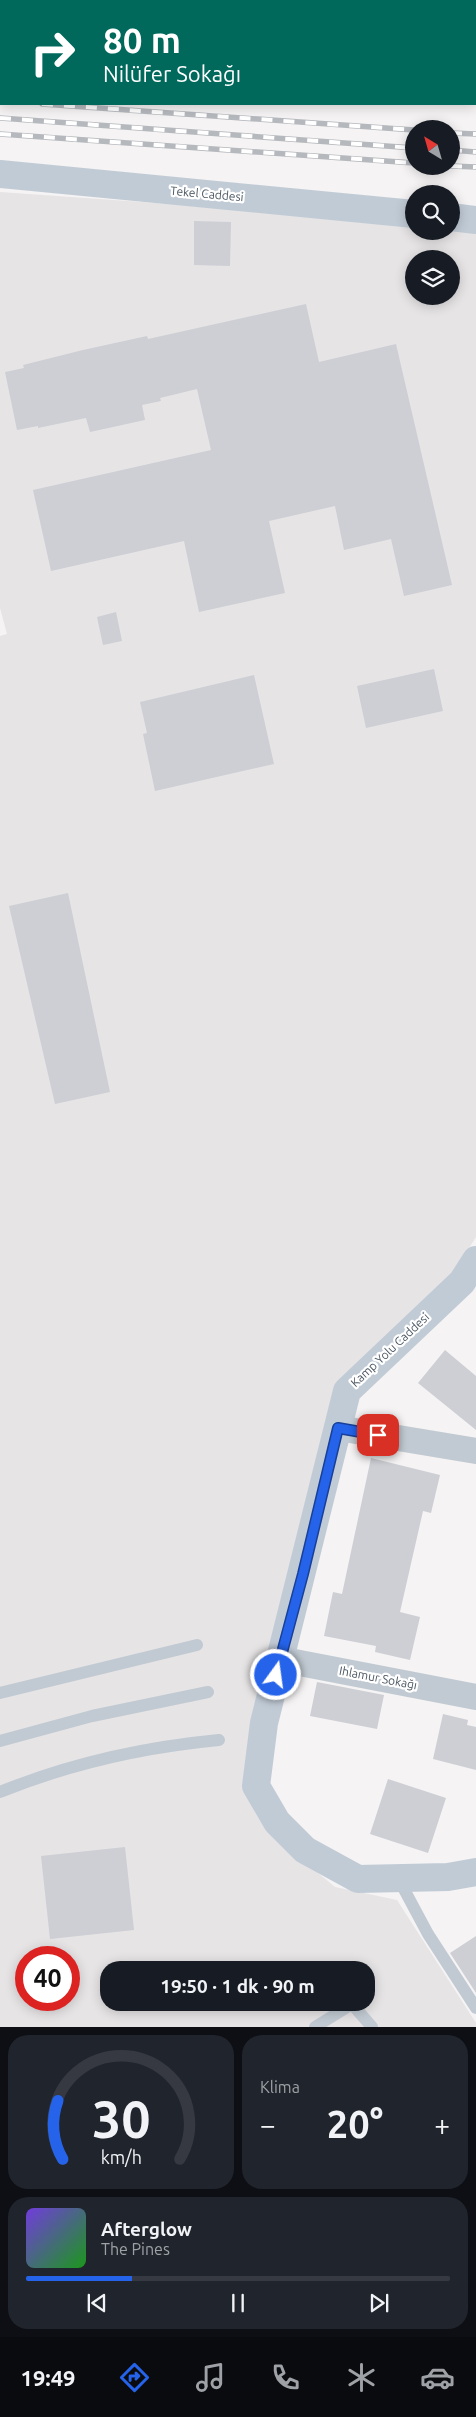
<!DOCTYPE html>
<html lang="tr">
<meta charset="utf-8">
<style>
:root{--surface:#171b24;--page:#20242c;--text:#f1f3f6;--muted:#9ea1a6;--line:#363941;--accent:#2563eb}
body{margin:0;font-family:Ubuntu,sans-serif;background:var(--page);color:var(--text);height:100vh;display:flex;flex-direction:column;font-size:19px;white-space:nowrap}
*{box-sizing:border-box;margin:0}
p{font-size:16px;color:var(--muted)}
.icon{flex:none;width:28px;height:28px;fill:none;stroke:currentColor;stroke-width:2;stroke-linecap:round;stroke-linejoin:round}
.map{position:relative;height:2027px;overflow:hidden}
.sheet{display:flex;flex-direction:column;gap:8px;padding:8px;background:#0d0f14;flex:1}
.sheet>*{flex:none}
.banner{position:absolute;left:0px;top:0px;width:476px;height:105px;box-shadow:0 2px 12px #0003;background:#00695c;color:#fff;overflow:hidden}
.needle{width:32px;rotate:323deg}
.controls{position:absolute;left:405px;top:120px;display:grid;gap:10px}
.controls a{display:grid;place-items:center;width:55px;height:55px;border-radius:50%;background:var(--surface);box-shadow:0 2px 12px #0003;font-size:25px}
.speed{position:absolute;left:15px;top:1946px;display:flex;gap:10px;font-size:25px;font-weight:700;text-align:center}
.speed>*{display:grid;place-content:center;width:65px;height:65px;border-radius:50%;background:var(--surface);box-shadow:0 2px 12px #0003;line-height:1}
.speed .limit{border:8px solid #d22;background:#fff;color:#111}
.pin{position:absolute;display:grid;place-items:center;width:42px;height:42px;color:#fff;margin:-21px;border-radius:10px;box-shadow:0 2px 8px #0006}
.me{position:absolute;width:55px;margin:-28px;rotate:14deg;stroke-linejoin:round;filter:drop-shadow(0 0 4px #0008)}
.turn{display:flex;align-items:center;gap:18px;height:105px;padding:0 20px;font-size:22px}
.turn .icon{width:65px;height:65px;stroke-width:2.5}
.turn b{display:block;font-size:35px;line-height:42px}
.big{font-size:38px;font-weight:600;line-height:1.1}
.sheet .widget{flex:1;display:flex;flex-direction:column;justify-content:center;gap:8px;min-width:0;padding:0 18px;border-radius:20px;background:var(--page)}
.sheet .dial{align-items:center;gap:0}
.dial svg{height:130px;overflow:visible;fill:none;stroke:var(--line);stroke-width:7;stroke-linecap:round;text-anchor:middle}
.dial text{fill:var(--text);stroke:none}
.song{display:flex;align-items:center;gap:15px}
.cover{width:60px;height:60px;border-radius:8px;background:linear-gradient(135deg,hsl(260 70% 55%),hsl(120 70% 35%))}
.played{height:5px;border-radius:2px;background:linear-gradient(90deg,var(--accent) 25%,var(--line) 25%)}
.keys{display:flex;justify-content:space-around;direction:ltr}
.heat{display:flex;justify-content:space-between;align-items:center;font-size:28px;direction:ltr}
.sheet .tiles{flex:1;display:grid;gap:8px;grid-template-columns:1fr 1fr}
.widget:last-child{grid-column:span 2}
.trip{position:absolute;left:100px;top:1961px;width:275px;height:50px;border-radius:20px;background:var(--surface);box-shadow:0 2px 12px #0003;font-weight:600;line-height:50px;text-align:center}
.tab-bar{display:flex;height:80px;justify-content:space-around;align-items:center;background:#090b0e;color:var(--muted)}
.tab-bar .icon{width:35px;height:35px}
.tab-bar .current{color:var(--accent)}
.tab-bar b{font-size:22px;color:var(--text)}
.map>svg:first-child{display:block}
.education{fill:#e6e4e5;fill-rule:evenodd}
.building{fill:#cdcfd5}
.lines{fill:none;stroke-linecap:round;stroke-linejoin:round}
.lane{stroke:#c1cad2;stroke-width:12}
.street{stroke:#c1cad2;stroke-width:26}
.secondary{stroke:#c1cbd6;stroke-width:28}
.rail-casing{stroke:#b5b8bd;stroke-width:5.5}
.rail{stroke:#fff;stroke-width:4;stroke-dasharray:11;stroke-linecap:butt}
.route-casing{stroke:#184099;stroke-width:12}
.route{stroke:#2563eb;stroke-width:9}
.labels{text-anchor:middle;stroke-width:4.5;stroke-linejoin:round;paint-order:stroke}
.street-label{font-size:12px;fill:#4a5661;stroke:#fff}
</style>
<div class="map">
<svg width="476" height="2027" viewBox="0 0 476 2027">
<rect width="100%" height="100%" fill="#f5f3f3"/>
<!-- education -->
<path class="education" d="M 0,192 L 414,221 L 414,231 L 451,231 L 451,224 L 476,226 L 476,1237 L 452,1275 L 340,1391 L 273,1656 L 266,1830 L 335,1887 L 397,1900 L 476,2023 L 476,2027 L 0,2027 L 0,636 L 7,634 L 0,608 ZM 414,259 L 451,259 L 451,296 L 414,296 ZM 26,1958 L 69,1958 L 69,2000 L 26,2000 ZM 109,1970 L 366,1970 L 366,2002 L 109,2002 Z"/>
<!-- building -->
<path class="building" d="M 194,221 L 231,222 L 230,266 L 194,265 Z
M 306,304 L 319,362 L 396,344 L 452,585 L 404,596 L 391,539 L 344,550 L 335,506 L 269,521 L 285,593 L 199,612 L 184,541 L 51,571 L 33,490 L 211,450 L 197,389 L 160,398 L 161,401 L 142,405 L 145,420 L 90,432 L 86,418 L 38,428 L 38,426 L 17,430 L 5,372 L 24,368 L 23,365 L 83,350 L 147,336 L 148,339 Z
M 116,612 L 122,641 L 103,645 L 97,617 Z
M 434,669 L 443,711 L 366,728 L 357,686 Z
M 254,675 L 274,764 L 155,791 L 143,734 L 147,733 L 140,702 Z
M 68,893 L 110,1092 L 55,1104 L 9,906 Z
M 445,1350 L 476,1376 L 476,1430 L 418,1383 Z
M 371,1458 L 440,1475 L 431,1513 L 423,1511 L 400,1612 L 420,1617 L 410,1660 L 375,1652 L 376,1646 L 324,1636 L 333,1592 L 342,1594 Z
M 317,1682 L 384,1695 L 377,1729 L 310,1716 Z
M 443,1714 L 468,1720 L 467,1725 L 476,1727 L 476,1770 L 433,1759 Z
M 388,1779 L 446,1798 L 428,1853 L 370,1834 Z
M 125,1847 L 134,1930 L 50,1939 L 41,1856 Z
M 476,1936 L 476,1993 L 450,1953 Z"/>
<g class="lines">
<!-- lane -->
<path class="lane" d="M 0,1693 L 197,1645
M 0,1741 L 92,1716 L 208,1692
M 0,1792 C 69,1764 145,1747 219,1740
M 398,1878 L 428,1934 L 476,2008
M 315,2027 L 352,2004 L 372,2027"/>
<!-- street -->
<path class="street" d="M 338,1428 L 476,1451
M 279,1659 L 476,1697"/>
<!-- secondary -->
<path class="secondary" d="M 0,174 L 414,214
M 451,217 L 476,220
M 476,1260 L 462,1282 L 347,1391 L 264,1723 L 256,1786 L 277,1822 L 305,1850 L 358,1879 L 448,1877 L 476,1872"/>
<!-- rail casing -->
<g class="rail-casing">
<path id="rail" d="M 0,101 L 1,101
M 42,104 L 414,130
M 0,118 L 414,148
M 451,133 L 476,134
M 0,134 L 414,163
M 451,150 L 476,152
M 451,166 L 476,167"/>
</g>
<!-- rail -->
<use href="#rail" class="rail"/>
</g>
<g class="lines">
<!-- route casing -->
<g class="route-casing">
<path id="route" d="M 276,1675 L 303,1574 L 338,1428 L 378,1435"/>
</g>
<!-- route -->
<use href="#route" class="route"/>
</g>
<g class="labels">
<!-- street labels -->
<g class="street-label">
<text transform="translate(207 194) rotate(5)" y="4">Tekel Caddesi</text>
<text transform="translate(390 1350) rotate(-43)" y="4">Kamp Yolu Caddesi</text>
<text transform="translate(378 1678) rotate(11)" y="4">Ihlamur Sokağı</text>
</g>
</g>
</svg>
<div class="controls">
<a><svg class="needle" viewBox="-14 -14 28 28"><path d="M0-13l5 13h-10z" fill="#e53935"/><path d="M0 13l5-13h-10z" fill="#9ea1a6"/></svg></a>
<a><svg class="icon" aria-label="search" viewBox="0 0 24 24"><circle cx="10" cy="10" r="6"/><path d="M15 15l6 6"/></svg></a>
<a><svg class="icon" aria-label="layers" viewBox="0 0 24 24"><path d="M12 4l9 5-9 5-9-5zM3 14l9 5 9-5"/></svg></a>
</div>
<div class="speed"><div class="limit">40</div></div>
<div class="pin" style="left:378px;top:1435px;background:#d93025"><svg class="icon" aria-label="arrive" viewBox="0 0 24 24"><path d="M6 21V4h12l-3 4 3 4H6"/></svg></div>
<svg class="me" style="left:276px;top:1675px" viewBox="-20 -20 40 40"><circle r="17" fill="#2563eb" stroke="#fff" stroke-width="3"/><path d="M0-11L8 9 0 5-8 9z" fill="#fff"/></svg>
<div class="trip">19:50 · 1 dk · 90 m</div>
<div class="banner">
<div class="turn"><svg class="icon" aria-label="right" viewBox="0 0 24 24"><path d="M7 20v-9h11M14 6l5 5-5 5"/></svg><div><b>80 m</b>Nilüfer Sokağı</div></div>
</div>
</div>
<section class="sheet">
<div class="tiles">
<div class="widget dial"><svg viewBox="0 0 100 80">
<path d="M14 69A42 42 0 1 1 86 69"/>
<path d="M14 69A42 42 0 0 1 11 33" stroke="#2563eb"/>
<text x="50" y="56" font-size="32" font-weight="700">30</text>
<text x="50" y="72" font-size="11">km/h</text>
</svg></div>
<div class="widget"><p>Klima</p>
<div class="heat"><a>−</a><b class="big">20°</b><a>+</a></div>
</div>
<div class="widget">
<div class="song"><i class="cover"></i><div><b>Afterglow</b><p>The Pines</p></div></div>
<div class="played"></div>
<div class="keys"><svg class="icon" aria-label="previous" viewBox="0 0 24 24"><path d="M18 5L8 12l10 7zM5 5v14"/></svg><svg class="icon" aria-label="pause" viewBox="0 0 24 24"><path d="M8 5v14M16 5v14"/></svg><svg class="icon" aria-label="next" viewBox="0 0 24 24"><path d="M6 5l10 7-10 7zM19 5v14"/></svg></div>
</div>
</div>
</section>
<nav class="tab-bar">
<b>19:49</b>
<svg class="icon current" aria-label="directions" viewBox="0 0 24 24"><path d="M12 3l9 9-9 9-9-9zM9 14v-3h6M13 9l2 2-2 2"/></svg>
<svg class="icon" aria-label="music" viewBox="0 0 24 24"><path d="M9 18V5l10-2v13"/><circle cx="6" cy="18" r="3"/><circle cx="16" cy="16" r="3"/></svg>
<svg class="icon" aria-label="phone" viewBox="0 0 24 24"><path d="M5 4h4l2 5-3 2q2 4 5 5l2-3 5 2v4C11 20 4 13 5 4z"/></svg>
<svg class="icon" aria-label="climate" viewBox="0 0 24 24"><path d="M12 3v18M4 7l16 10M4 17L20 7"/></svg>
<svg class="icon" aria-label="car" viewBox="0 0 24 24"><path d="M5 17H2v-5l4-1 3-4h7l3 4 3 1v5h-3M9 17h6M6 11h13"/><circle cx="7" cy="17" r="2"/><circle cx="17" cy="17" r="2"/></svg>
</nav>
